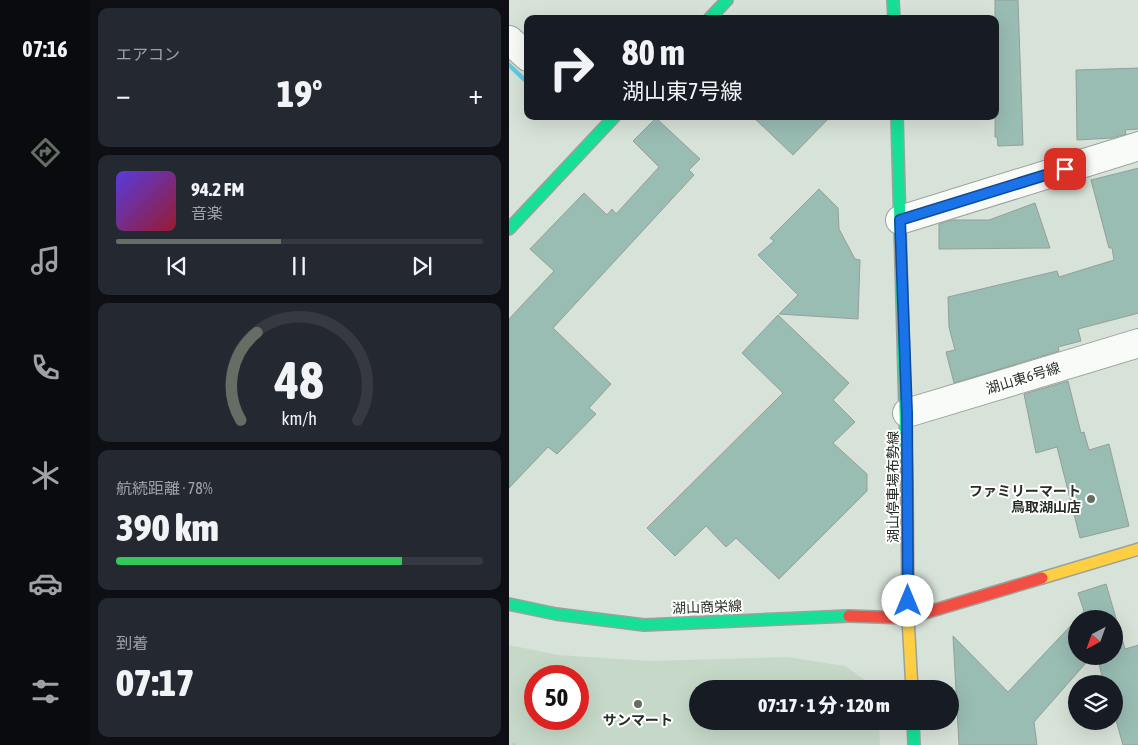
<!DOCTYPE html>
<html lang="ja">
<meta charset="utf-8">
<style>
:root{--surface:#171b24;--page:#242831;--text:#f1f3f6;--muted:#9ea1a6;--line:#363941;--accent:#656d65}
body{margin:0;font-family:"Asap Condensed","Noto Sans JP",sans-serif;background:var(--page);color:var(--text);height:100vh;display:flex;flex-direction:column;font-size:19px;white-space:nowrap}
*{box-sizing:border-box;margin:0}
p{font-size:16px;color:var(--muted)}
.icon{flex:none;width:28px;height:28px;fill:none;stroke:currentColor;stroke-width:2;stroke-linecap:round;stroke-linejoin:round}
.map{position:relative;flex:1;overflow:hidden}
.drawer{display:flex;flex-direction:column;gap:8px;padding:8px;background:#0d0f14;width:419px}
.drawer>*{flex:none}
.guide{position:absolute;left:15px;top:15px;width:475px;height:105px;border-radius:10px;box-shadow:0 5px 20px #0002;background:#171b24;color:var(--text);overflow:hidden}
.needle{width:32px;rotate:221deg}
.controls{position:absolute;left:559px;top:610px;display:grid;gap:10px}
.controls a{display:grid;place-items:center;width:55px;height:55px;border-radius:50%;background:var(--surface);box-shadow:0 5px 20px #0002;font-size:25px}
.speed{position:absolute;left:15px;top:665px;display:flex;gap:10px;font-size:25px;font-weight:700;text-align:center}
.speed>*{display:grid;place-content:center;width:65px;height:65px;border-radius:50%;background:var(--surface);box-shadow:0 5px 20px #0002;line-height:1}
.speed .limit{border:8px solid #d22;background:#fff;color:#111}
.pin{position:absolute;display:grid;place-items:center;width:42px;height:42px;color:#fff;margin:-21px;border-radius:10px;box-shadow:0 2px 8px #0006}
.me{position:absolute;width:55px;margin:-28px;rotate:0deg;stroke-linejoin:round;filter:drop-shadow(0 0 4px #0008)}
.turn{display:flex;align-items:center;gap:18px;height:105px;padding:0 15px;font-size:22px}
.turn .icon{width:65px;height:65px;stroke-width:2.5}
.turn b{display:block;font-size:35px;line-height:42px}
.big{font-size:38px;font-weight:800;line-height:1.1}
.drawer .widget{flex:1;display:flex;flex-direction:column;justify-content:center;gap:8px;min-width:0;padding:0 18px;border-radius:10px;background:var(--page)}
.drawer .dial{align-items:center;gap:0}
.dial svg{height:130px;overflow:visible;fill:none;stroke:var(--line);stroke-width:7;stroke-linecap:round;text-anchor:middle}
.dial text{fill:var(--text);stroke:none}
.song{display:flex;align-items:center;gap:15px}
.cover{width:60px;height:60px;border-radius:8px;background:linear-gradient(135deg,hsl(250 70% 55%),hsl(350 70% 35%))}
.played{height:5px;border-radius:2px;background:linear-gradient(90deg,var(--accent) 45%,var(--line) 45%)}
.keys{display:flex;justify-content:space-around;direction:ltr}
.heat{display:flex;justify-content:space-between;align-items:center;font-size:28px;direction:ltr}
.charge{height:8px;border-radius:4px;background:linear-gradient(90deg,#34c759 78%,var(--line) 0)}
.trip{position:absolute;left:180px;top:680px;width:270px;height:50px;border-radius:25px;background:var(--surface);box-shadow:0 5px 20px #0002;font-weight:800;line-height:50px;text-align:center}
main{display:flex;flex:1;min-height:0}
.tab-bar{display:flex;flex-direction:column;width:90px;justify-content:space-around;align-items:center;background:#090b0e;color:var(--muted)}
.tab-bar .icon{width:35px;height:35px}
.tab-bar .active{color:var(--accent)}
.tab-bar b{font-size:22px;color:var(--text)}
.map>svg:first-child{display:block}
.built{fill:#c6d9c8;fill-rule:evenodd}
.water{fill:#5fcee0}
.building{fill:#99bcb3;stroke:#959f9a}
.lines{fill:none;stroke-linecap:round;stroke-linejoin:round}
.street-casing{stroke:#9aa29b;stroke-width:30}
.fast-casing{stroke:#9aa29b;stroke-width:14}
.slow-casing{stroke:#9aa29b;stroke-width:14}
.jam-casing{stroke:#9aa29b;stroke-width:14}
.path{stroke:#c0c3c0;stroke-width:3;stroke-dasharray:2.5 2.5;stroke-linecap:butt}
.street{stroke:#f9fbf9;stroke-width:28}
.fast{stroke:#16e098;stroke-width:11}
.slow{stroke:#ffcf43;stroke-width:11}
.jam{stroke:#f24e42;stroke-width:11}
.route-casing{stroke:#114b97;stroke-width:12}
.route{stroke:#1a73e8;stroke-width:9}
.poi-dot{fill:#656d65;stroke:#fff;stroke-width:2}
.labels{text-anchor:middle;stroke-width:4;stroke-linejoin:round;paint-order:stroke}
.street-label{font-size:14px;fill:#272e27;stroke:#fff}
.poi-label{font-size:14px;font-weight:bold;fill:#272e27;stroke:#fff;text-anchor:end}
</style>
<main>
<nav class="tab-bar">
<b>07:16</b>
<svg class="icon active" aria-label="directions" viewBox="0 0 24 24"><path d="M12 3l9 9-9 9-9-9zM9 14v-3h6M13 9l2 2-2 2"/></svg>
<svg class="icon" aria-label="music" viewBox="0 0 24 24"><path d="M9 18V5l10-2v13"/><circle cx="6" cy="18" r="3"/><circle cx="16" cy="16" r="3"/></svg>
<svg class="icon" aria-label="phone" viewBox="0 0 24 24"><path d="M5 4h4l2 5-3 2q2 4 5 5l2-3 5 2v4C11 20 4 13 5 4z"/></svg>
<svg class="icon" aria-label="climate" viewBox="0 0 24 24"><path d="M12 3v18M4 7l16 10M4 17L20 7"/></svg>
<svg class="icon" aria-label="car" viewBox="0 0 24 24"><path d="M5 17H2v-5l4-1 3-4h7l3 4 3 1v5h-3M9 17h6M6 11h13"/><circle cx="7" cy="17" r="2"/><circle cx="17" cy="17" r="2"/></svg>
<svg class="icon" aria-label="filters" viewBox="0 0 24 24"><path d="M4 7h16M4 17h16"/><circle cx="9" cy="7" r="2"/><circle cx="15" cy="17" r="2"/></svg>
</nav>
<section class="drawer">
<div class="widget"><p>エアコン</p>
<div class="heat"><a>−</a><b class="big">19°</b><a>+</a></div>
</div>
<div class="widget">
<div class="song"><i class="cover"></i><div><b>94.2 FM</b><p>音楽</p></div></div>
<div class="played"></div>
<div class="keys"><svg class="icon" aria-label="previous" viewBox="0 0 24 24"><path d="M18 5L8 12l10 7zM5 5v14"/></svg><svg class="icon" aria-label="pause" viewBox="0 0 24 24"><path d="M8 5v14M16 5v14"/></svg><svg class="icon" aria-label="next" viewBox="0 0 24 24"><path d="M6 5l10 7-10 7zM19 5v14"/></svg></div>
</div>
<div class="widget dial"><svg viewBox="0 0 100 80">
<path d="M14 69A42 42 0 1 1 86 69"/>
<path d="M14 69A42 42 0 0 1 24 15" stroke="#656d65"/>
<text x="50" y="56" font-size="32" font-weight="700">48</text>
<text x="50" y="72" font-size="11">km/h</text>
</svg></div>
<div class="widget"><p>航続距離 · 78%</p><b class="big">390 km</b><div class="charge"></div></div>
<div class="widget"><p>到着</p><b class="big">07:17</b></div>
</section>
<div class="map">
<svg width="630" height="745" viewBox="0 0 630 745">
<rect width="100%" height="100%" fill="#d7e2d8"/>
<!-- built -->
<path class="built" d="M 0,645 L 49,655 L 141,661 L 278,657 L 336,666 L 360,683 L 363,689 L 189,689 L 189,721 L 370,721 L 371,745 L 0,745 ZM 26,676 L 69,676 L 69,719 L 26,719 Z"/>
<!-- water -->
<path class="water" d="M 0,62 L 19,80 L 19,86 L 0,68 Z"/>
<!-- building -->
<path class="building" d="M 486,0 L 509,0 L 514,145 L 489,146 L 488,137 L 486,137 Z
M 630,68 L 630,129 L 616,130 L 617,134 L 603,138 L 568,140 L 567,70 Z
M 243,116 L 322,116 L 284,155 Z
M 147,118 L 191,159 L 180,170 L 185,175 L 44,328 L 102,384 L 80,408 L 87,414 L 48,454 L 39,447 L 0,488 L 0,319 L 45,271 L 21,249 L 75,193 L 98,215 L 103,209 L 107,214 L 150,167 L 124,141 Z
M 630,168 L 630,313 L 569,329 L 572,341 L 549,347 L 550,351 L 445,383 L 437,352 L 446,350 L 440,327 L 439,297 L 548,271 L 550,277 L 605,260 L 603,248 L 600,248 L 582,180 Z
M 310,189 L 329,208 L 330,229 L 346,259 L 351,260 L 349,319 L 270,314 L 289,295 L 249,255 L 265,241 L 261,238 Z
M 526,203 L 541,248 L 430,249 L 430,224 L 443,220 L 480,220 Z
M 269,315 L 340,383 L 324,400 L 346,422 L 324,443 L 358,474 L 358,491 L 270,579 L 227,538 L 217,547 L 197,526 L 166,556 L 138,528 L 274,393 L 233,353 Z
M 559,381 L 572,433 L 575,432 L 580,450 L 600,444 L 620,526 L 571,538 L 548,447 L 527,453 L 515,394 Z
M 597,584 L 616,649 L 630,645 L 630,745 L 614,745 L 605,713 L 605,684 L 595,684 L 588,656 L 605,656 L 605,619 L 568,619 L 575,611 L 569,593 Z
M 568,619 L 568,656 L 583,656 L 525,722 L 528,745 L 450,745 L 444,636 L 499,692 Z"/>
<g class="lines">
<!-- street casing -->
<g class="street-casing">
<path id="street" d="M 0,40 L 19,57
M 391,220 L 630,146
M 398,413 L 630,343"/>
</g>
<!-- fast casing -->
<g class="fast-casing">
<path id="fast" d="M 384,0 L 385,19
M 200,19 L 218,0
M 388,116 L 398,483
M 0,229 L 106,116
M 0,604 L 47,614 L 135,625 L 340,616
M 404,721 L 405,745"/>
</g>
<!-- slow casing -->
<g class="slow-casing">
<path id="slow" d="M 398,483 L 399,618 L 403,689
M 533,578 L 630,549"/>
</g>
<!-- jam casing -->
<g class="jam-casing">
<path id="jam" d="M 340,616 L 399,618 L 533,578"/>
</g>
<!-- path -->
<path class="path" d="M 4,745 L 7,743"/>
<!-- street -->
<use href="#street" class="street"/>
<!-- fast -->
<use href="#fast" class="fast"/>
<!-- slow -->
<use href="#slow" class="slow"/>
<!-- jam -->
<use href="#jam" class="jam"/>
</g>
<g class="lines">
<!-- route casing -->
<g class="route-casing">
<path id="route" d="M 399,601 L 398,413 L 391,220 L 556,169"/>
</g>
<!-- route -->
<use href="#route" class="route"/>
</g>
<!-- markers -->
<g class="poi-dot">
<circle cx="582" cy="499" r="5"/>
<circle cx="129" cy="704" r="5"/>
</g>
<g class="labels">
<!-- street labels -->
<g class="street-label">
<text transform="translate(514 378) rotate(-17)" y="5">湖山東6号線</text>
<text transform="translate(384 487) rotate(-90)" y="5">湖山停車場布勢線</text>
<text transform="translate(198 607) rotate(-2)" y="5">湖山商栄線</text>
</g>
<!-- poi labels -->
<g class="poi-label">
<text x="572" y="496">ファミリーマート<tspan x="572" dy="16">鳥取湖山店</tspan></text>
<text x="129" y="725" text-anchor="middle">サンマート</text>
</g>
</g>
</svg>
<div class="controls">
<a><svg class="needle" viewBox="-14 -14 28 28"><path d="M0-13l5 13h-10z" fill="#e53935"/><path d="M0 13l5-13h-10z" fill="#9ea1a6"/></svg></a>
<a><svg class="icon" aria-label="layers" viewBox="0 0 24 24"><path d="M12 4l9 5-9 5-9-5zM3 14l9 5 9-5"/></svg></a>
</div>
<div class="speed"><div class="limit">50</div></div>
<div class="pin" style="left:556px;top:169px;background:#d93025"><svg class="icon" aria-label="arrive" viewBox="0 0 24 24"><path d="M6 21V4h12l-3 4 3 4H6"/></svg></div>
<svg class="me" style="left:399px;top:601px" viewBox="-20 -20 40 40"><circle r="19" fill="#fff"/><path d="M0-13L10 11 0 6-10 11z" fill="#1a73e8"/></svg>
<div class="trip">07:17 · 1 分 · 120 m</div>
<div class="guide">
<div class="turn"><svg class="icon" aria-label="right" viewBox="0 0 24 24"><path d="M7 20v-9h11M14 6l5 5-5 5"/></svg><div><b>80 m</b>湖山東7号線</div></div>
</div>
</div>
</main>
